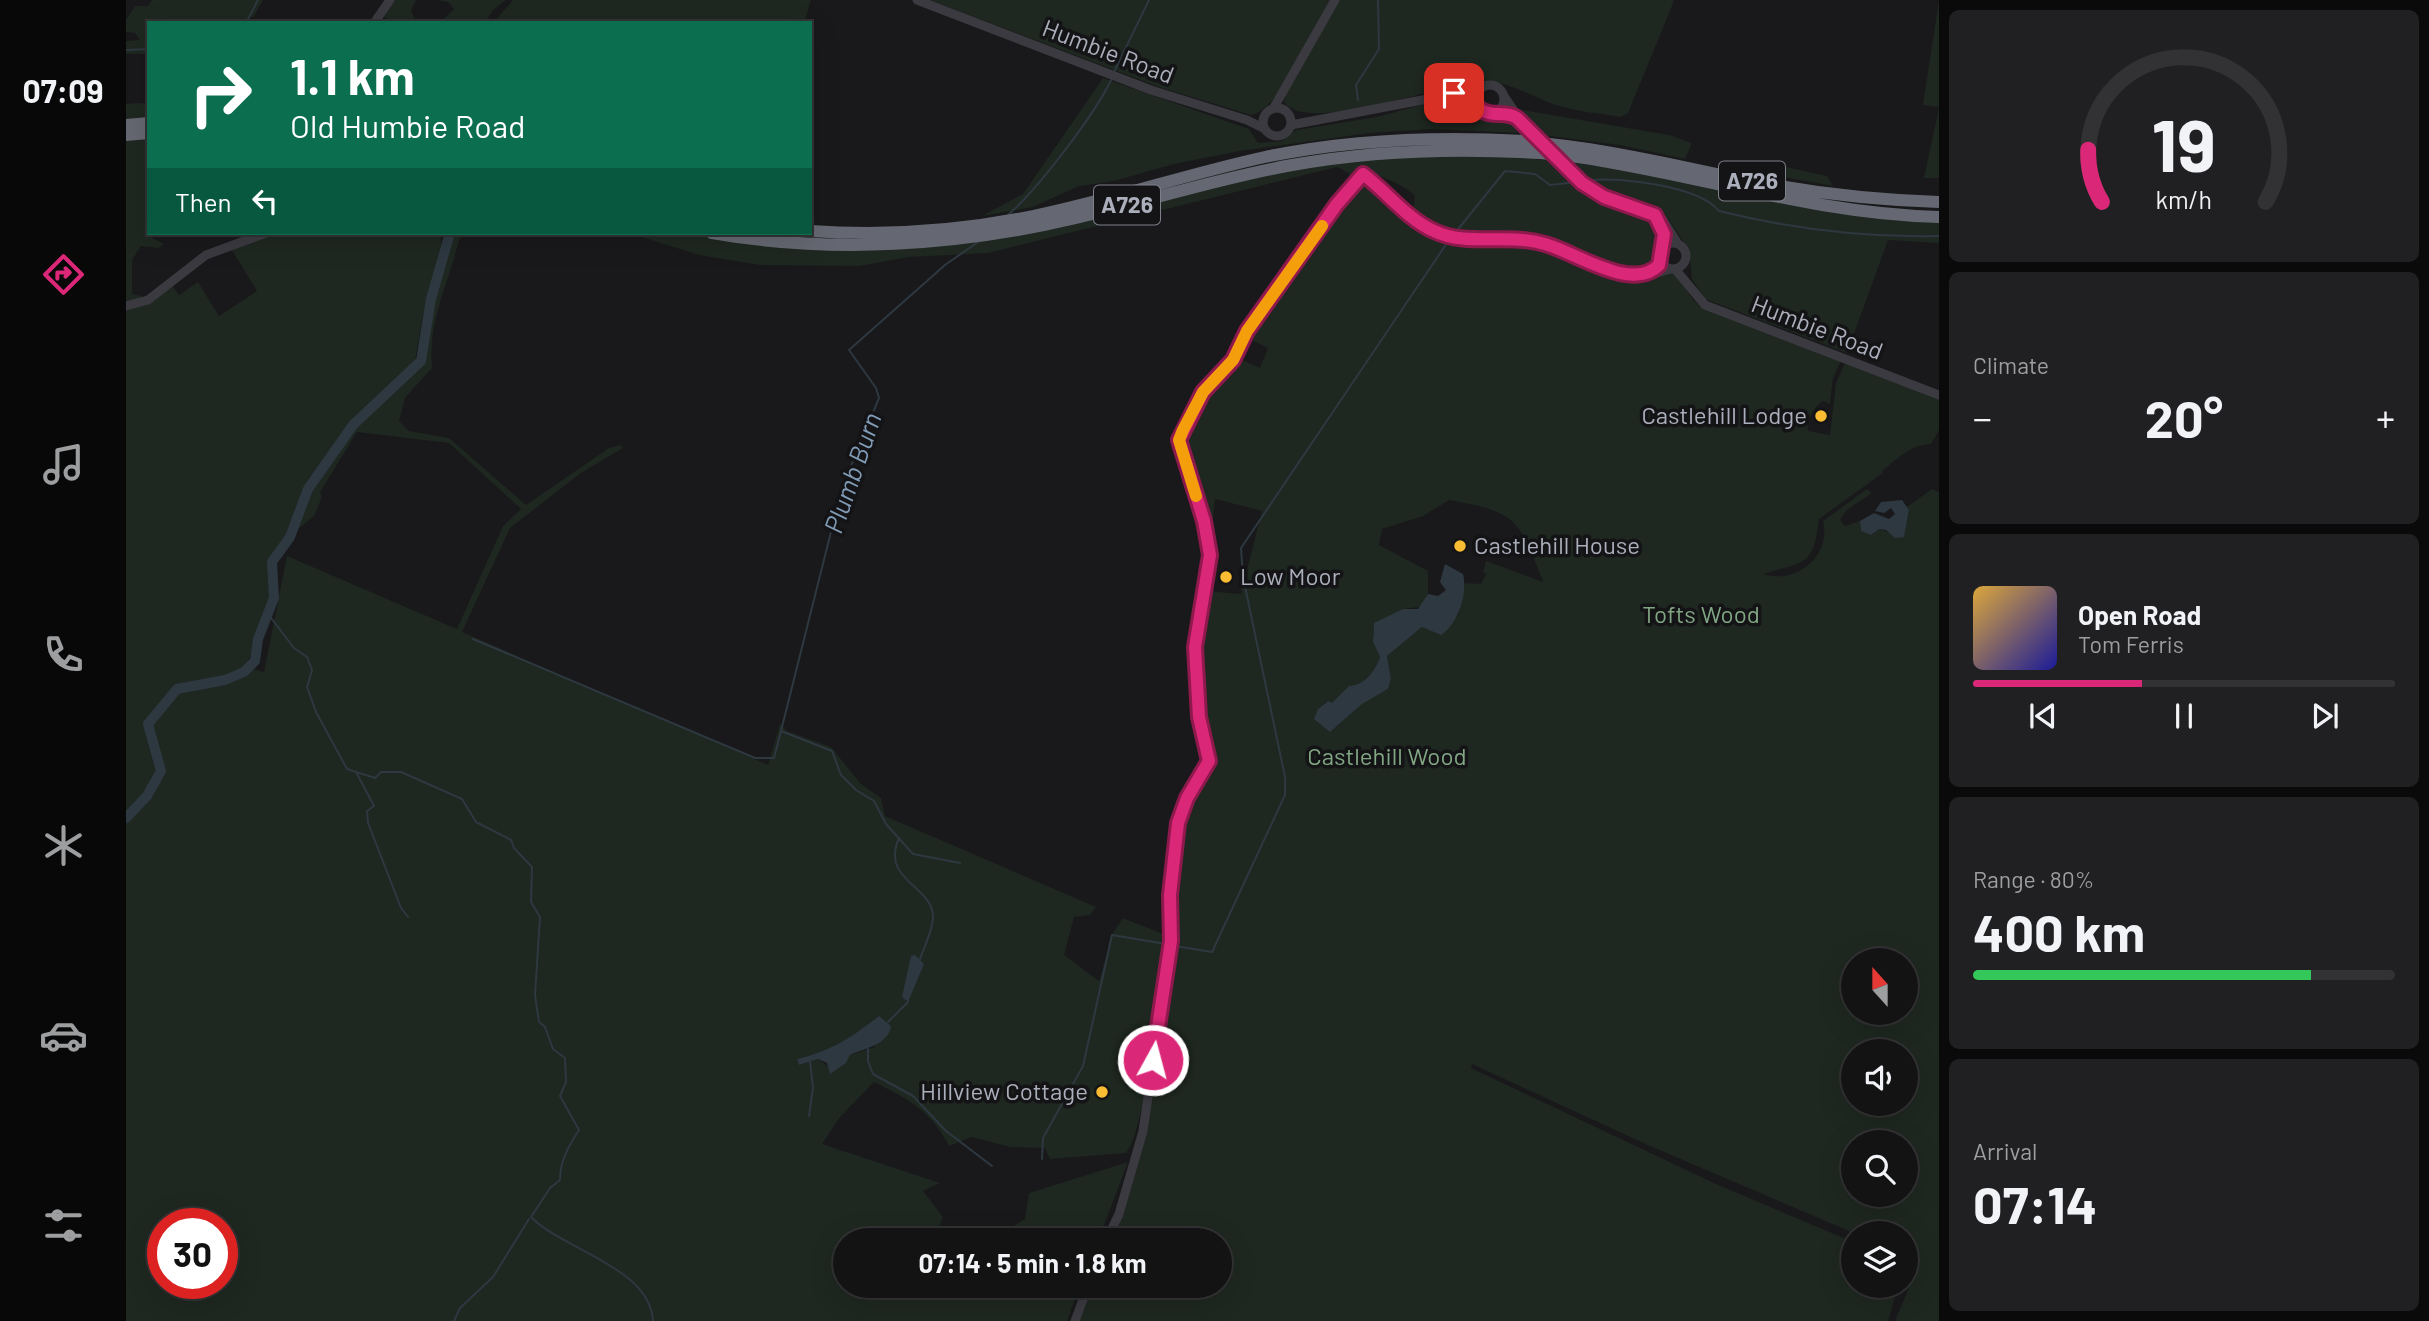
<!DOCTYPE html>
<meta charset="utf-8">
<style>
:root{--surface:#131314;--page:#202022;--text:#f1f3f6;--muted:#9d9ea0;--line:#323234;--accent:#db2777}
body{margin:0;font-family:Barlow,sans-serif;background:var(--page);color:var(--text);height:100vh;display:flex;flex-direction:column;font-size:26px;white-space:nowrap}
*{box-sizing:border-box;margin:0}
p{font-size:23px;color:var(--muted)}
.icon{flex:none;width:38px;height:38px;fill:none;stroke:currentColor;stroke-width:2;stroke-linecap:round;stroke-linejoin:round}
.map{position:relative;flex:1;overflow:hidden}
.side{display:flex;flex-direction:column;gap:10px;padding:10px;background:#0a0a0b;width:490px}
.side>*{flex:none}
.banner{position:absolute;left:21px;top:21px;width:665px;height:214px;border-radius:0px;box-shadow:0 7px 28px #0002,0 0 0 2px var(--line);background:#0b6e4f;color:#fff;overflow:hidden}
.needle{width:46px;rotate:339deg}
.fabs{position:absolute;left:1715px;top:948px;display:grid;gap:14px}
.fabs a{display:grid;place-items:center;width:77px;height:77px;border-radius:50%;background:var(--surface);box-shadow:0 7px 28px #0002,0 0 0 2px var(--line);font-size:35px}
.speed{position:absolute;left:21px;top:1208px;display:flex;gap:14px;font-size:35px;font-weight:700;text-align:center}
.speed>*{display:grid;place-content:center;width:91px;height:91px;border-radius:50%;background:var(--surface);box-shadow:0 7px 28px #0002,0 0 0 2px var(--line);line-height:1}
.speed .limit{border:10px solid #d22;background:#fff;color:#111}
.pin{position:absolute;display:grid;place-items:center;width:60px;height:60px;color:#fff;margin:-30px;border-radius:14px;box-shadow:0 4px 10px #0006}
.me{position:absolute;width:77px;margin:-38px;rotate:7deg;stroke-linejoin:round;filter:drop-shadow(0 0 5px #0008)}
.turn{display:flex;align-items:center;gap:24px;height:147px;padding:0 28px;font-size:32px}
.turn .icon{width:91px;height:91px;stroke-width:2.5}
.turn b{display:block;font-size:49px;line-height:60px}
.then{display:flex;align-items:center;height:66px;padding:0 28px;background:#0003;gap:14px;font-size:26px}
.big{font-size:52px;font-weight:700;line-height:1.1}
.side .tile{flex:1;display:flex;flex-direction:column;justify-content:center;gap:10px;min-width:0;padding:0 24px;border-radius:10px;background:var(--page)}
.side .dial{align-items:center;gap:0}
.dial svg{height:182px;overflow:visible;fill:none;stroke:var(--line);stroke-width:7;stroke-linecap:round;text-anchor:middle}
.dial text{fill:var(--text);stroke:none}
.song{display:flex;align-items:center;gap:21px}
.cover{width:84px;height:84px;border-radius:10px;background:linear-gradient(135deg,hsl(40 70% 55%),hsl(240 70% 35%))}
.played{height:7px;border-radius:4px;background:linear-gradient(90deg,var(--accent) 40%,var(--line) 40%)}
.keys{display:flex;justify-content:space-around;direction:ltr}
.heat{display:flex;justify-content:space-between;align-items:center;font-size:38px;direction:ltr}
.charge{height:10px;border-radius:5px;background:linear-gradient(90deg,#34c759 80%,var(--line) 0)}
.trip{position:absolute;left:707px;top:1228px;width:399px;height:70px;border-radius:35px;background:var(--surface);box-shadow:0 7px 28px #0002,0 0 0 2px var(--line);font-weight:700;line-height:70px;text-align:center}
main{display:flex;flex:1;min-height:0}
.tab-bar{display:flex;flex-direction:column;width:126px;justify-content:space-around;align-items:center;background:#080808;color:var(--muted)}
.tab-bar .icon{width:49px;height:49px}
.tab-bar .current{color:var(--accent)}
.tab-bar b{font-size:32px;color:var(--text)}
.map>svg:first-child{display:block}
.green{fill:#1e2720;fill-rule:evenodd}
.water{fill:#2e3840}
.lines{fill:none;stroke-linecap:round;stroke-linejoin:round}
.stream{stroke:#2e3840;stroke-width:2}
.river{stroke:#2e3840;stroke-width:10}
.minor{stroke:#3a3a40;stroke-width:9}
.highway{stroke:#656872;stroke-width:12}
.highway-bridge{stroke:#656872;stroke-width:12}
.route-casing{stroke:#8e194d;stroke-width:18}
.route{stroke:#db2777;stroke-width:12}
.slow{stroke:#f59e0b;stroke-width:12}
.poi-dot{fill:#fabc32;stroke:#141416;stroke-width:2.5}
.labels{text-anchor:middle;stroke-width:7;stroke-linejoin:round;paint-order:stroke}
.shield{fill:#141416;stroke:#7e808a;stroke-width:2}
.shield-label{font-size:23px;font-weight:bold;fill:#abafbb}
.street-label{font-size:24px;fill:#abafbb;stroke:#141416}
.poi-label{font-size:24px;fill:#abafbb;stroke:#141416;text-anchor:end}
.park-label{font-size:24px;fill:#81a784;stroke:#141416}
.water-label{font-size:26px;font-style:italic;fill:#819cb7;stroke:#141416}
</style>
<main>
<nav class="tab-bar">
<b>07:09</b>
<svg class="icon current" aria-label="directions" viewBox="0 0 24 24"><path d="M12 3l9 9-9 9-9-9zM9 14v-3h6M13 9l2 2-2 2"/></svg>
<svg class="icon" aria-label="music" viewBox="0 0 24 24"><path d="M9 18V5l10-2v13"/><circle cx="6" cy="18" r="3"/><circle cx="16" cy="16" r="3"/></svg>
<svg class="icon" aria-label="phone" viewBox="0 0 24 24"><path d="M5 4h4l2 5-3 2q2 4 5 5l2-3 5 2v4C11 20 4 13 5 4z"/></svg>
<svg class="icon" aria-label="climate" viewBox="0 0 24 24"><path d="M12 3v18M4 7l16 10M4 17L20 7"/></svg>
<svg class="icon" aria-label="car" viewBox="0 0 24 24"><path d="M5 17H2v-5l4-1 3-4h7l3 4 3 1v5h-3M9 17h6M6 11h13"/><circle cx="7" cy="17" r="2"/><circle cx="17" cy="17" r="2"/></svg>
<svg class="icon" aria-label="filters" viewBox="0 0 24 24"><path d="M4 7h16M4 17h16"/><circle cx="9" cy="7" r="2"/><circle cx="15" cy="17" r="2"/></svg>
</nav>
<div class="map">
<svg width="1813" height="1321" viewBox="0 0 1813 1321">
<rect width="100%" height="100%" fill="#19191b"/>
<!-- green -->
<path class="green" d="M 26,0 L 137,0 L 127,18 L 124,15 L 120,23 L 23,23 L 23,54 L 0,54 L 0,41 L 14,40 L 9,33 L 0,32 L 0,20 L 9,6 L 22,6 Z
M 268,0 L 290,0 L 285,10 L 290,23 L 272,23 L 255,16 Z
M 312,0 L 380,0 L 367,10 L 359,23 L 313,23 L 328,9 L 322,2 Z
M 387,0 L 685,0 L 678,23 L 367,23 Z
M 804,0 L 1204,0 C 1189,27 1155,110 1125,115 L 1033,87 Z
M 1212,0 L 1546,0 L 1548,1 L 1502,113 L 1494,117 C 1474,113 1450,112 1430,105 C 1407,97 1388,85 1365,81 C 1358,83 1351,87 1344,88 C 1335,89 1326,87 1316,89 C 1287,95 1176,131 1158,102 L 1160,94 Z
M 1813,0 L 1813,107 L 1797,105 Z
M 977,78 L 1123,129 L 1132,143 L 1156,141 L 1170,130 L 1251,117 L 1310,101 L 1331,100 L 1356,116 L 1385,120 L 1395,133 L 1304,129 L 1244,133 L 1114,151 L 1048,164 L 988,181 L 953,186 L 907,207 L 856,216 L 897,194 Z
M 12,103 L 23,104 L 23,119 L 0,121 L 0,104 Z
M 1813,108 L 1813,178 L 1798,178 Z
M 1396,110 L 1543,135 L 1566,143 L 1559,159 L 1494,145 L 1416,135 Z
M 23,138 L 22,236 L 38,244 L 33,248 L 15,246 L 6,260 L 6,294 L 15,296 L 17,303 L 43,282 L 53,295 L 72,282 L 93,316 L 131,291 L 104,247 L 150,233 L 314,233 L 316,248 L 297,315 L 287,372 C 304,352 301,322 307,297 C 313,275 321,256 325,233 L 337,233 C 331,241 331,251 327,262 C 316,297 302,330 306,368 L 279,398 L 273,421 L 283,431 L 323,438 L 400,505 L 483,448 L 495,445 L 497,448 L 455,473 L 384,528 L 336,632 L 642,765 L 654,724 L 661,731 L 705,747 L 735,784 L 755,798 L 759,816 L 970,907 L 964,915 L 948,917 L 938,955 L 973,981 L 987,933 L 997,918 L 1037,934 C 1037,943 1039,953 1038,961 C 1036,991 1017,1137 1000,1153 L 924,1159 L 919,1148 L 884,1147 L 846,1137 L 823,1146 C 804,1110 784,1100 748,1082 L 714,1117 L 696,1144 L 814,1183 L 797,1191 L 817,1217 L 812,1229 L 839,1241 L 719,1241 L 719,1286 L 954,1286 L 941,1321 L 0,1321 L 0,140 ZM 231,432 L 323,443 L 395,509 L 377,526 L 331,629 L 161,556 L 138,672 L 120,667 L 143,605 L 144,560 L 160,539 L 188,516 L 196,497 L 194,492 ZM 753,1016 L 749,1047 L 724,1055 L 720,1063 L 703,1067 L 692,1059 L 673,1065 L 671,1059 C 707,1050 724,1038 753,1016 ZM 37,1223 L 96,1223 L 96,1283 L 37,1283 Z
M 1349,153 L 1429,161 C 1444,178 1460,192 1481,201 C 1520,219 1544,211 1529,266 L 1502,271 L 1395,232 L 1318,232 L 1287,210 L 1289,196 C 1273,181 1253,176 1232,169 L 1224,181 L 1223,173 L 1211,167 L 862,253 L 783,257 L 733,266 L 634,265 L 573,255 L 503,233 L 560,233 L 699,249 L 1193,162 Z
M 1633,161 L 1701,176 L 1707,186 L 1625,171 Z
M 1440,162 C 1565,176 1686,218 1813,221 L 1813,243 L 1762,240 L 1721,353 L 1579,299 L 1566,279 L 1563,250 L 1542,218 L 1531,209 L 1482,194 Z
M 1237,179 L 1305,234 L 1325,242 L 1382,241 L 1413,246 L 1508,279 L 1547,272 C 1559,282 1562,298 1575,307 L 1715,361 L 1707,378 L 1704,404 L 1697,401 C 1688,407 1680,420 1682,431 L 1704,435 L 1710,383 L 1718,365 L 1722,364 L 1813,398 L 1813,430 L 1805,444 C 1786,444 1771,459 1756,471 L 1757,473 L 1693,519 C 1687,567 1680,561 1637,574 C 1669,585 1706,556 1697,521 L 1741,489 L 1745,493 C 1734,504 1722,504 1714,520 L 1719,526 L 1734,521 L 1735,531 L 1745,535 L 1753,529 L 1778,537 L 1783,511 L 1781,507 L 1806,489 L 1813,492 L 1813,1321 L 1769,1321 L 1794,1262 L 1780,1256 L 1780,1234 L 1730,1234 L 1524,1146 L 1346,1064 L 1345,1068 L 1590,1184 L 1727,1242 L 1727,1286 L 1772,1286 L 1762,1321 L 951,1321 L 965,1286 L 1094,1286 L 1094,1241 L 983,1241 L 1010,1156 L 1056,818 L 1084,765 L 1076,719 L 1071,641 L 1081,591 L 1116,594 L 1112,577 L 1121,570 L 1136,511 L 1089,499 L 1085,536 L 1056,440 L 1084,387 L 1112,358 L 1134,368 L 1142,348 L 1120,337 L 1210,208 ZM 1323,500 C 1390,512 1393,518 1417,582 L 1360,561 L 1357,572 L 1360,574 L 1355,584 L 1339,583 L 1332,616 L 1304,629 L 1296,627 L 1261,656 L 1265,679 L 1262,689 L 1236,703 L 1210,727 L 1192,709 L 1201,701 L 1206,704 L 1223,686 L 1233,686 L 1248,670 L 1254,657 L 1247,642 L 1247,630 L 1277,609 L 1294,607 L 1302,594 L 1302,571 L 1253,545 L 1256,529 L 1297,516 ZM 1727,961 L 1780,961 L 1780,1013 L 1727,1013 ZM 1727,1052 L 1780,1052 L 1780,1104 L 1727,1104 ZM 1727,1143 L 1780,1143 L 1780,1195 L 1727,1195 Z
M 1002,1162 L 972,1241 L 884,1241 L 889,1225 L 899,1219 L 903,1193 Z"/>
<!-- water -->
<path class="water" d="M 1776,500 L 1783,510 L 1778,537 L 1769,538 L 1760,530 L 1753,529 L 1745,535 L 1735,531 L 1734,521 L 1748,513 L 1763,519 L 1769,514 L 1765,508 L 1758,513 L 1749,511 L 1755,502 Z
M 1319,564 L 1337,574 C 1342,594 1332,624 1315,635 L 1296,627 L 1261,656 L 1265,679 L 1262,689 L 1236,704 L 1204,732 L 1188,719 L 1192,709 L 1202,701 L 1206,703 L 1223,686 C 1238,686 1249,671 1254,657 L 1247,642 L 1248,623 L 1277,609 L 1292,609 L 1302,594 L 1312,596 L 1320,590 L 1314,582 Z
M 789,955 L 798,964 L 782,1002 L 776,997 L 785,956 Z
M 753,1016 L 765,1026 C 762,1045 739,1048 724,1055 L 720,1063 L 704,1074 L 701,1063 L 692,1059 L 673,1065 L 671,1059 C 707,1050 724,1038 753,1016 Z"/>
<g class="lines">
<!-- stream -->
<path class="stream" d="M 120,23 L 132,0
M 1,50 L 23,49
M 988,72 L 1023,0
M 1232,100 L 1230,85 L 1253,49 L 1252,0
M 1464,180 C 1495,177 1573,186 1593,211 C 1666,229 1737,238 1813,236
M 882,215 C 912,189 970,113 986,78
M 1329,233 L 1379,171 L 1409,174 L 1424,185 L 1451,182
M 142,614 L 168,648 L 181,657 L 186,670 L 181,687 L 190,712 L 221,769 L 249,778 L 255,772 L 275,772 L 336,799 L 350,822 L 385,840 L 388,848 L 406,867 L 405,902 L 414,917 L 409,995 L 413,1022 L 419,1027 L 427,1049 L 439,1058 L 440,1082 L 434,1096 L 453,1130 C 442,1147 434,1161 434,1180 L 424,1188 L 405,1217 C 437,1250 524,1267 527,1321
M 347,639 L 629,758 L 648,758 L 655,731
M 230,772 L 248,806 L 241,811 L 242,823 L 275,908 L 282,917
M 773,838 C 754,881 807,885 807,917 C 807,930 798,947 794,959
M 834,863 L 787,854 L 760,824 L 748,801 L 730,790 L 715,775 L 706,751 L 655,731 L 716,488 L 753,398 L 750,388 L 723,350 L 819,265 L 852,242
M 1049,946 L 1086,952 L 1159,795 L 1159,777 L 1117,577 L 1115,548 L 1323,240
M 762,1022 L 782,1002
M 742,1049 L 742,1061 L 747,1074 L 787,1096 L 820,1131 L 866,1166
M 683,1116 L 687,1088 L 684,1061
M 916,1159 L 917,1138 L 957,1066 L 986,935 L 1040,944
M 328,1321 L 334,1308 L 367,1277 L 403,1219"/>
<!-- river -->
<path class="river" d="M 0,818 L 21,796 L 35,771 L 22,724 L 51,689 L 99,680 L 118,672 L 129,661 L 132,639 L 148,598 L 146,562 L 164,537 L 182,489 L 227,425 L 295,361 L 305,299 L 324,233"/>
<!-- minor -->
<path class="minor" d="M 791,0 L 1025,90 L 1121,120 L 1139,129
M 248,23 L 264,0
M1350 99a14 14 0 1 1 28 0a14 14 0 1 1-28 0Z
M 1378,96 L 1394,120 L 1417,144
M1137 122a14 14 0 1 1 28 0a14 14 0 1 1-28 0Z
M 1147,109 L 1209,0
M 1165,125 L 1354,89
M 1427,153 L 1467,190 L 1537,220 L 1552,244
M 1530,217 L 1538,234 L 1537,248
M1534 256a13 13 0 1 1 26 0a13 13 0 1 1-26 0Z
M 1549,269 L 1579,305 L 1813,395
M 0,306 L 22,300 L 80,255 L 140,233
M 980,1241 L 993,1214 L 1017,1131 L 1045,941 L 1044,895 L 1052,823 L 1061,798 L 1083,761 L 1073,717 L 1069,647 L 1084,555 L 1082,537 L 1053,440 L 1077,392 L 1107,360 L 1121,331 L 1211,204 L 1237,174 C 1261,192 1281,218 1307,231 C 1335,244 1368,234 1397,239 C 1450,247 1489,288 1544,269
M 949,1321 L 962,1286"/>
<!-- highway -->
<path class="highway" d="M 0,125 L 23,123
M 0,135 L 23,133
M 1440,146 C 1507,154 1570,171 1636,183 C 1695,194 1753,200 1813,202
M 1452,157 C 1574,175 1688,214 1813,217
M 684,231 C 758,236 835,231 907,216 C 985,200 1061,174 1139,157 C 1225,139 1312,136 1399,141
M 586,233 C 705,254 832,246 950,218 C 1022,201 1093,178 1166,165 C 1249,150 1330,148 1414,153"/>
<!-- highway-bridge -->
<path class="highway-bridge" d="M 1399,141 L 1440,146
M 1414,153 L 1452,157"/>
</g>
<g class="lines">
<!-- route casing -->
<g class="route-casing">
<path id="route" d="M 1027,1060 L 1045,941 L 1044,895 L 1052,823 L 1061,798 L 1083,761 L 1073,717 L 1069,647 L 1084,555 L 1078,521 L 1053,440 L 1077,392 L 1107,360 L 1121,331 L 1211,204 L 1237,174 C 1261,192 1281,219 1308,231 C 1341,247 1383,233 1419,244 C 1449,252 1506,293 1533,265 L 1538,234 L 1529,215 L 1478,197 L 1456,183 L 1391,118 C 1380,111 1368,117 1357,111 C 1346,105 1341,96 1328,93"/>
</g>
<!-- route -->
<use href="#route" class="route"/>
<!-- slow -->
<path class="slow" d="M 1070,496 L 1053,440 L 1057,430 L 1077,392 L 1107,360 L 1121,331 L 1196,226"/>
</g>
<!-- markers -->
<g class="poi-dot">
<circle cx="1695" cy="416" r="7"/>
<circle cx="1334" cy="546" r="7"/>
<circle cx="1100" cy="577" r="7"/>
<circle cx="976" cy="1092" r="7"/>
</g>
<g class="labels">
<!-- shield labels -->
<g class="shield">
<rect x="1593" y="161.5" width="66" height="39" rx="5"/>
<rect x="968" y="185.5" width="66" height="39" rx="5"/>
</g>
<g class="shield-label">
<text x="1626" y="189">A726</text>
<text x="1001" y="213">A726</text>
</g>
<!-- street labels -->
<g class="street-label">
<text transform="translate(982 52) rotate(21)" y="8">Humbie Road</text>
<text transform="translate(1691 328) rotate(21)" y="8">Humbie Road</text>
</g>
<!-- poi labels -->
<g class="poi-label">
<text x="1681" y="424">Castlehill Lodge</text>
<text x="1348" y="554" text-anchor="start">Castlehill House</text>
<text x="1114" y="585" text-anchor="start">Low Moor</text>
<text x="962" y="1100">Hillview Cottage</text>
</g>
<!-- park labels -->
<g class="park-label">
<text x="1575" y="623">Tofts Wood</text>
<text x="1261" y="765">Castlehill Wood</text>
</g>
<!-- water labels -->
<g class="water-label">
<text transform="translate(727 473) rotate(-71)" y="9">Plumb Burn</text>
</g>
</g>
</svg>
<div class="fabs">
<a><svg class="needle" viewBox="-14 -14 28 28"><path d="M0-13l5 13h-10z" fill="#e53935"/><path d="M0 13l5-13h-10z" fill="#9d9ea0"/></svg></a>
<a><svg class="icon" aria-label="sound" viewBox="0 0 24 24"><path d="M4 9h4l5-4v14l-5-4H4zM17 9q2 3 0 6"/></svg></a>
<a><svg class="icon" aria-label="search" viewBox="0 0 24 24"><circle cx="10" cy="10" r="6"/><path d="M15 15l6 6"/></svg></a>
<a><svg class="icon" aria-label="layers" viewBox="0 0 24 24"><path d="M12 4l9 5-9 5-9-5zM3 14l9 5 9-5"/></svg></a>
</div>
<div class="speed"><div class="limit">30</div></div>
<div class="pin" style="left:1328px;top:93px;background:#d93025"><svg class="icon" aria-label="arrive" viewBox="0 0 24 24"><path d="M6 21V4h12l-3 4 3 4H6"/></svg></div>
<svg class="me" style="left:1027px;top:1060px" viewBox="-20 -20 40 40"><circle r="17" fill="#db2777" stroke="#fff" stroke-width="3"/><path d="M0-11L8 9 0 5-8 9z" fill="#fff"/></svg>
<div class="trip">07:14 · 5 min · 1.8 km</div>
<div class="banner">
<div class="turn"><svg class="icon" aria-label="right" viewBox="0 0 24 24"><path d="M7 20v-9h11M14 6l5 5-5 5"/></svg><div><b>1.1 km</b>Old Humbie Road</div></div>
<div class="then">Then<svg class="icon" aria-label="left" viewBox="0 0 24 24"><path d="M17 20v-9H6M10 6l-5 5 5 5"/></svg></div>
</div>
</div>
<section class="side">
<div class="tile dial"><svg viewBox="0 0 100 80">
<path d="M14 69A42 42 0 1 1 86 69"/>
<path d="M14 69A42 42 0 0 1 8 46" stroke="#db2777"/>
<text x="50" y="56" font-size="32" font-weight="700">19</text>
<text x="50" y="72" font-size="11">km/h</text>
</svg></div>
<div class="tile"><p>Climate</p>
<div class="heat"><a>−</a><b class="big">20°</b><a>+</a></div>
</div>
<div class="tile">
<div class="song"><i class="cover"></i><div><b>Open Road</b><p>Tom Ferris</p></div></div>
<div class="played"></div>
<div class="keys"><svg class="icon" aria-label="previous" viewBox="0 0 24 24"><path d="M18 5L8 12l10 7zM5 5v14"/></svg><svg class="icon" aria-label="pause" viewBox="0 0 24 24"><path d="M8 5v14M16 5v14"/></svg><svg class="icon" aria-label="next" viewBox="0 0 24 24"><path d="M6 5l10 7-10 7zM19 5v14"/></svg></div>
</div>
<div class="tile"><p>Range · 80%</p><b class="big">400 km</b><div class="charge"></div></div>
<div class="tile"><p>Arrival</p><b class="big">07:14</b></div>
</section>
</main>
